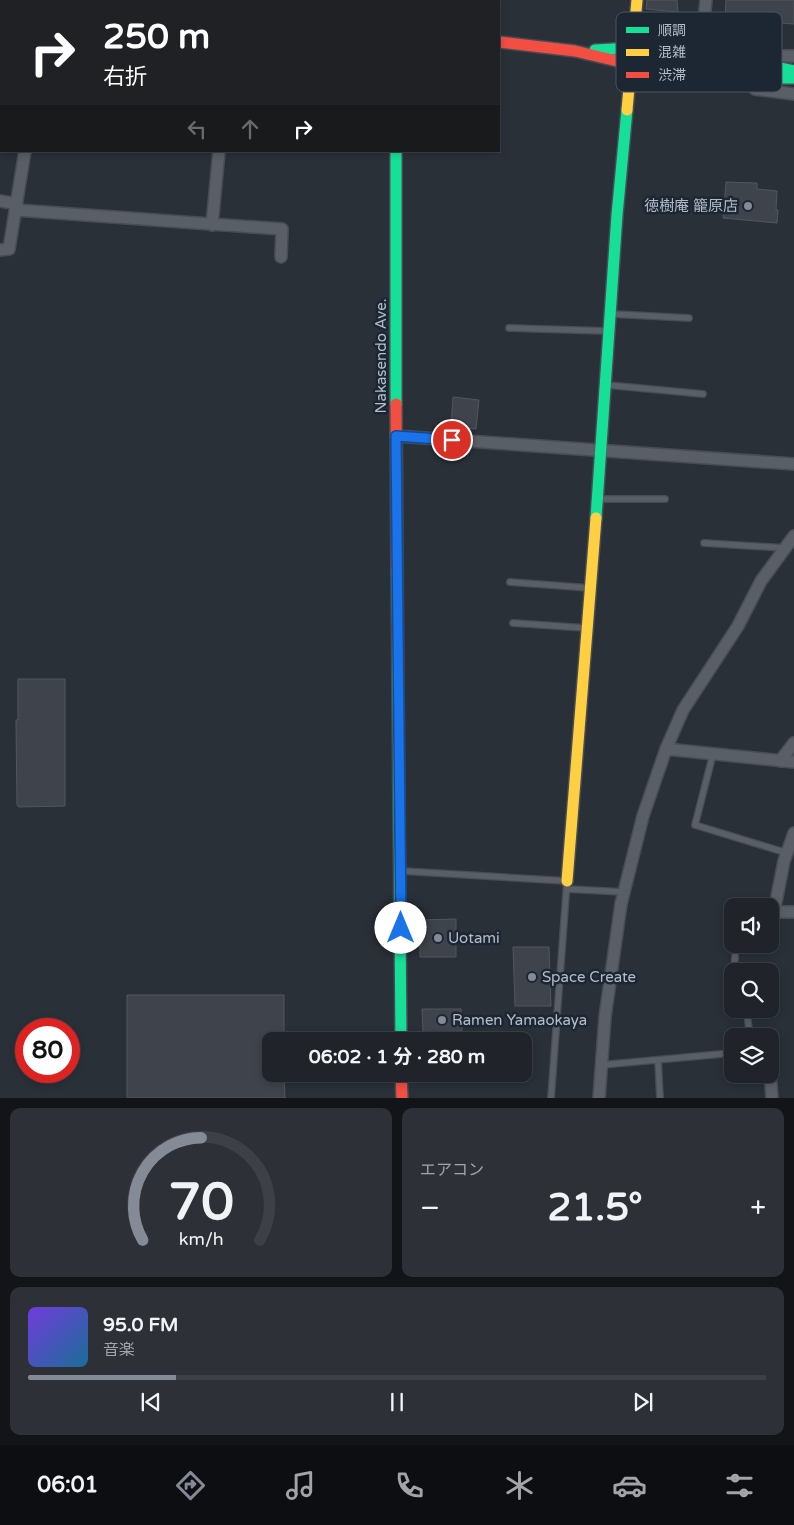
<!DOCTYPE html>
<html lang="ja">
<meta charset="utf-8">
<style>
:root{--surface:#20242a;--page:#2d3036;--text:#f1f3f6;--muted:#a2a4a8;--line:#3d4147;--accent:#848b96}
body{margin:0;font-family:"Varela Round","Noto Sans JP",sans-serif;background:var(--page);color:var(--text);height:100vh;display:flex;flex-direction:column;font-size:19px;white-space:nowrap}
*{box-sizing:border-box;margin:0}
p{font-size:16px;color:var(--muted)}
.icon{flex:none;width:28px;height:28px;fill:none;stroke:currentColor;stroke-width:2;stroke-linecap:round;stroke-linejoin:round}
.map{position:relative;height:1098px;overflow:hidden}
.panel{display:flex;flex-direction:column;gap:10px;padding:10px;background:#121417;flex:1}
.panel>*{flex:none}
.top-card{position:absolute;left:0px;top:0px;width:500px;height:152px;box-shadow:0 2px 8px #0003,0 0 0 1px var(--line);background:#202124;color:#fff;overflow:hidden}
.controls{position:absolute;left:724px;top:898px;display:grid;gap:10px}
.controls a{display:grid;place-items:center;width:55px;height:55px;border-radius:10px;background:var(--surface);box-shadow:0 2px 8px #0003,0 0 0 1px var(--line);font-size:25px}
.speed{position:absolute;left:15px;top:1018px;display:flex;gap:10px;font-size:25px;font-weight:700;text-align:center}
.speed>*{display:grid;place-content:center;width:65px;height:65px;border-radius:50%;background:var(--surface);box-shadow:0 2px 8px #0003,0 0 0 1px var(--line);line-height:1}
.speed .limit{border:8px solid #d22;background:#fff;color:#111}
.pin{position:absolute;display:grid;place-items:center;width:42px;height:42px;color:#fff;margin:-21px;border:2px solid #fff;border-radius:50%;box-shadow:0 1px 5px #0007}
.me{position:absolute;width:55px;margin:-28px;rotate:0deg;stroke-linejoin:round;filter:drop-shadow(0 0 4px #0008)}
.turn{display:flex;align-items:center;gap:18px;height:105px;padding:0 20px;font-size:22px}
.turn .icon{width:65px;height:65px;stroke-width:2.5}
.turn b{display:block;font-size:35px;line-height:42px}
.lanes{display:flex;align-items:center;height:48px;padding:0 20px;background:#0003;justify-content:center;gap:25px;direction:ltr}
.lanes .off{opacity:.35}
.big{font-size:38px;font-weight:700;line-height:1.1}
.panel .widget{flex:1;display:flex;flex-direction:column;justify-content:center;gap:8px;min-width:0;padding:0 18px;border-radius:10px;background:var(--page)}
.panel .dial{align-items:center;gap:0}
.dial svg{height:130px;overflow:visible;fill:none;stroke:var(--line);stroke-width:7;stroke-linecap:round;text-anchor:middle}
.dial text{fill:var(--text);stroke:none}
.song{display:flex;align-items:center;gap:15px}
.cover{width:60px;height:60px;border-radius:8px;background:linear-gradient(135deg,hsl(260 70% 55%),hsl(200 70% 35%))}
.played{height:5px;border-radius:2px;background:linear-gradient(90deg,var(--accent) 20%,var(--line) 20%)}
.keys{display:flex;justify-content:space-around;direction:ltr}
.heat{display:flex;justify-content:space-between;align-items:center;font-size:28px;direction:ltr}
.panel .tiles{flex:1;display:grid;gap:10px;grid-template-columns:1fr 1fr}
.widget:last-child{grid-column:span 2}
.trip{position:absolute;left:262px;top:1032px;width:270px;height:50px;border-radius:10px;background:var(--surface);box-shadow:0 2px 8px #0003,0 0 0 1px var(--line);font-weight:700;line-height:50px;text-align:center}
.tabs{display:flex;height:80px;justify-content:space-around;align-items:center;background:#0d0e11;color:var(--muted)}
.tabs .icon{width:35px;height:35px}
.tabs .selected{color:var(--accent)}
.tabs b{font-size:22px;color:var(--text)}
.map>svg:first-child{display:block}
.building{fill:#3f444c;stroke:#52575f}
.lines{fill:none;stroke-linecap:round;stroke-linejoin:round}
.lane-casing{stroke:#484c55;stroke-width:8}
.street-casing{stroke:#484c55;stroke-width:14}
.fast-casing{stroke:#484c55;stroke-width:14}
.slow-casing{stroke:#484c55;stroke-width:14}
.jam-casing{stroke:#484c55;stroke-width:14}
.lane{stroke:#5a5e66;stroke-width:5.5}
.street{stroke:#5a5e66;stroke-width:11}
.fast{stroke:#16e098;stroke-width:11}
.slow{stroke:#ffcf43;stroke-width:11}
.jam{stroke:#f24e42;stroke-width:11}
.route-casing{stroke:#114b97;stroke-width:12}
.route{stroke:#1a73e8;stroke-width:9}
.poi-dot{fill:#848b96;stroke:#1d2633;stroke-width:2}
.labels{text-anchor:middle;stroke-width:5;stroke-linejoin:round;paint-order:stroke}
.poi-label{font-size:15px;fill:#b4bcc9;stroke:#1d2633;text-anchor:start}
.street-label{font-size:15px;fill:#b4bcc9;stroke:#1d2633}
.key{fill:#1d2633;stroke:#4a5360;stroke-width:1}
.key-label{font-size:14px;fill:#b4bcc9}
</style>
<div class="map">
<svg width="794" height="1098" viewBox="0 0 794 1098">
<rect width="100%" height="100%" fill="#2a3038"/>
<!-- building -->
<path class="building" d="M 647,0 L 677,0 L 678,12 L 646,9 Z
M 726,0 L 794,0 L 794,24 L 769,22 L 769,24 L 746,21 L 744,45 L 724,45 Z
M 726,182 L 757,183 L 757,189 L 777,191 L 776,210 L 778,210 L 777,223 L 723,218 Z
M 453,397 L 479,400 L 476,429 L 451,427 Z
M 18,679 L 65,679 L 65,806 L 19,807 L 17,805 L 16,720 L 18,720 Z
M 456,919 L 456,957 L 420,957 L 420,920 Z
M 513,947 L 549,947 L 551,1006 L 515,1006 Z
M 127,995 L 284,995 L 284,1041 L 271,1041 L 271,1074 L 284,1074 L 285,1098 L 127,1098 Z
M 422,1009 L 461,1009 L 462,1031 L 423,1032 Z"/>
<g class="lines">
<!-- lane casing -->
<g class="lane-casing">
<path id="lane" d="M 612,314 L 689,318
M 509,328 L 607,331
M 607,385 L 703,394
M 599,499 L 665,499
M 704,543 L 785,548
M 510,582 L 590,588
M 513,623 L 586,628
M 713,754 L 695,825 L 787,853
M 402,871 L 567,881 L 551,1098
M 567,889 L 624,892
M 734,971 L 736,944
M 732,988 L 731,1008 L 747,1014 L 750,1036
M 658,1060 L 660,1098
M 601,1065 L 732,1053"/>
</g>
<!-- street casing -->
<g class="street-casing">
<path id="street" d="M 49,1 L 49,0
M 285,1 L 285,0
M 743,56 L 794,56
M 700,63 L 706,0
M 748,72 L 747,76 L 755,89 L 794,94
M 0,201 L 17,204
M 16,210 L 282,229 L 281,257
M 212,225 L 219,151
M 0,250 L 9,249 L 25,151
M 396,436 L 794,464
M 666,749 L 794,762
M 780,761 L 794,743
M 794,833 L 784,861 L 774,912 L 794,912
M 770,1071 L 772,1098
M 599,1098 L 605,1017 L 621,904 L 643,816 L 666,749 L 683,710 L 738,626 L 761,581 L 794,536"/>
</g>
<!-- fast casing -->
<g class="fast-casing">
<path id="fast" d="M 137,0 L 147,1
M 395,0 L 395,1
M 595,50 L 631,48 L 767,65 L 794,71
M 652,66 L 766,78 L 794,78
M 396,151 L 396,404
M 596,518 L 617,215 L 627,110
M 397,570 L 401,1041"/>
</g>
<!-- slow casing -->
<g class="slow-casing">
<path id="slow" d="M 627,110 L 637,0
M 567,881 L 596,518"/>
</g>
<!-- jam casing -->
<g class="jam-casing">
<path id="jam" d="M 499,42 L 575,51 L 630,64 L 652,66
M 396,404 L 397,570
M 401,1074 L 402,1098"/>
</g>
<!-- lane -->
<use href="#lane" class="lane"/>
<!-- street -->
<use href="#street" class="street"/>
<!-- fast -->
<use href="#fast" class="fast"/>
<!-- slow -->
<use href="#slow" class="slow"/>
<!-- jam -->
<use href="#jam" class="jam"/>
</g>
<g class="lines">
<!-- route casing -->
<g class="route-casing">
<path id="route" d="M 401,928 L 396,436 L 452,440"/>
</g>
<!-- route -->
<use href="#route" class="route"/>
</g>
<!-- markers -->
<g class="poi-dot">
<circle cx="748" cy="206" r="5"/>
<circle cx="438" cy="938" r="5"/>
<circle cx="532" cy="977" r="5"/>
<circle cx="442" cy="1020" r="5"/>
</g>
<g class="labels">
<!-- poi labels -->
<g class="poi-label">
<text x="738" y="211" text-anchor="end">徳樹庵 籠原店</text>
<text x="448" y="943">Uotami</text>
<text x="542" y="982">Space Create</text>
<text x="452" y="1025">Ramen Yamaokaya</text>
</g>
<!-- street labels -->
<g class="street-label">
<text transform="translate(381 356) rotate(-90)" y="5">Nakasendo Ave.</text>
</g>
</g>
<!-- legend -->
<rect x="616" y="12" width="166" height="80" rx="8" class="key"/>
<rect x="626" y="27" width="23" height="6" fill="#16e098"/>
<rect x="626" y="49" width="23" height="7" fill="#ffcf43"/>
<rect x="626" y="72" width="23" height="6" fill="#f24e42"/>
<g class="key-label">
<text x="658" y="35">順調</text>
<text x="658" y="57">混雑</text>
<text x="658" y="80">渋滞</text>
</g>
</svg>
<div class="controls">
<a><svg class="icon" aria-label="sound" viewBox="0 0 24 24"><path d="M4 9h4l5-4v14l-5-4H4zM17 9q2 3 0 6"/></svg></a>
<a><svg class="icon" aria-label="search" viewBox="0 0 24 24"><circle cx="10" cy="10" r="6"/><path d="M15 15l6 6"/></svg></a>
<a><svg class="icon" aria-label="layers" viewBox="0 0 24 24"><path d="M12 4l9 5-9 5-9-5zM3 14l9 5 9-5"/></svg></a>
</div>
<div class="speed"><div class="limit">80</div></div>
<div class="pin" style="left:452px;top:440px;background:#d93025"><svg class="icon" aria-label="arrive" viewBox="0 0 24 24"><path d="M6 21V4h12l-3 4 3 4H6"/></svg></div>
<svg class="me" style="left:401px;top:928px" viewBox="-20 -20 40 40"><circle r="19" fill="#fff"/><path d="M0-13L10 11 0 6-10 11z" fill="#1a73e8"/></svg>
<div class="trip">06:02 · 1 分 · 280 m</div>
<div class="top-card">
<div class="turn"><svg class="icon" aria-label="right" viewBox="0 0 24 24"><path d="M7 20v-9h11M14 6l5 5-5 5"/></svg><div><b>250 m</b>右折</div></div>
<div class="lanes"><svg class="icon off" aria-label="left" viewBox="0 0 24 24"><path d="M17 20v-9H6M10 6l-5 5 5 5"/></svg><svg class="icon off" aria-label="ahead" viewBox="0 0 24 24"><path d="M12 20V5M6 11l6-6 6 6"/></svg><svg class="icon" aria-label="right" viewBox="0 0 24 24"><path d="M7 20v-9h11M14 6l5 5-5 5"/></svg></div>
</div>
</div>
<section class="panel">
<div class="tiles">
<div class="widget dial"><svg viewBox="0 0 100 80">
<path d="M14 69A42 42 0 1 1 86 69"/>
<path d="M14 69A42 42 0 0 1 50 6" stroke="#848b96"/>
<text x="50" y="56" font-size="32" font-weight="700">70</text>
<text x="50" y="72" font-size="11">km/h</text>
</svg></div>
<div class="widget"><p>エアコン</p>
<div class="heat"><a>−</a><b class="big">21.5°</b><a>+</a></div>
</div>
<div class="widget">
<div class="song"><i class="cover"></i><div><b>95.0 FM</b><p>音楽</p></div></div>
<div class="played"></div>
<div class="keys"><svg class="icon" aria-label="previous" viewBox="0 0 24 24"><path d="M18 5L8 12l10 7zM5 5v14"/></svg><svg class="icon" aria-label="pause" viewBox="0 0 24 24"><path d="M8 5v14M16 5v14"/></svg><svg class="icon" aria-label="next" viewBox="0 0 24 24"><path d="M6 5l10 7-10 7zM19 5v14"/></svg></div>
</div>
</div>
</section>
<nav class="tabs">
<b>06:01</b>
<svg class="icon selected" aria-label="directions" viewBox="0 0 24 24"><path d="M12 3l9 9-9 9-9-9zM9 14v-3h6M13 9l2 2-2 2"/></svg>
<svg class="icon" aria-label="music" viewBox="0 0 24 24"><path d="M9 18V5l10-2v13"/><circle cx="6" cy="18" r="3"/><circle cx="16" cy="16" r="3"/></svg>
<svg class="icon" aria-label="phone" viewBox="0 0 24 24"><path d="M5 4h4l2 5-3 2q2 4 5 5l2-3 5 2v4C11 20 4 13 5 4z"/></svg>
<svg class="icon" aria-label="climate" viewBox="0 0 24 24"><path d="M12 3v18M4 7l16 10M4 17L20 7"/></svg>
<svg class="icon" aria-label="car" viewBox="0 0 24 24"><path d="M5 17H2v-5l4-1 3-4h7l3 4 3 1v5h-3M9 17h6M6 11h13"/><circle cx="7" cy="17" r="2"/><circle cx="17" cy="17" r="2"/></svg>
<svg class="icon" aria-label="filters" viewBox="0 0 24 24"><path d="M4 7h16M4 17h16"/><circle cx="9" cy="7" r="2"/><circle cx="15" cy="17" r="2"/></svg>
</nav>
